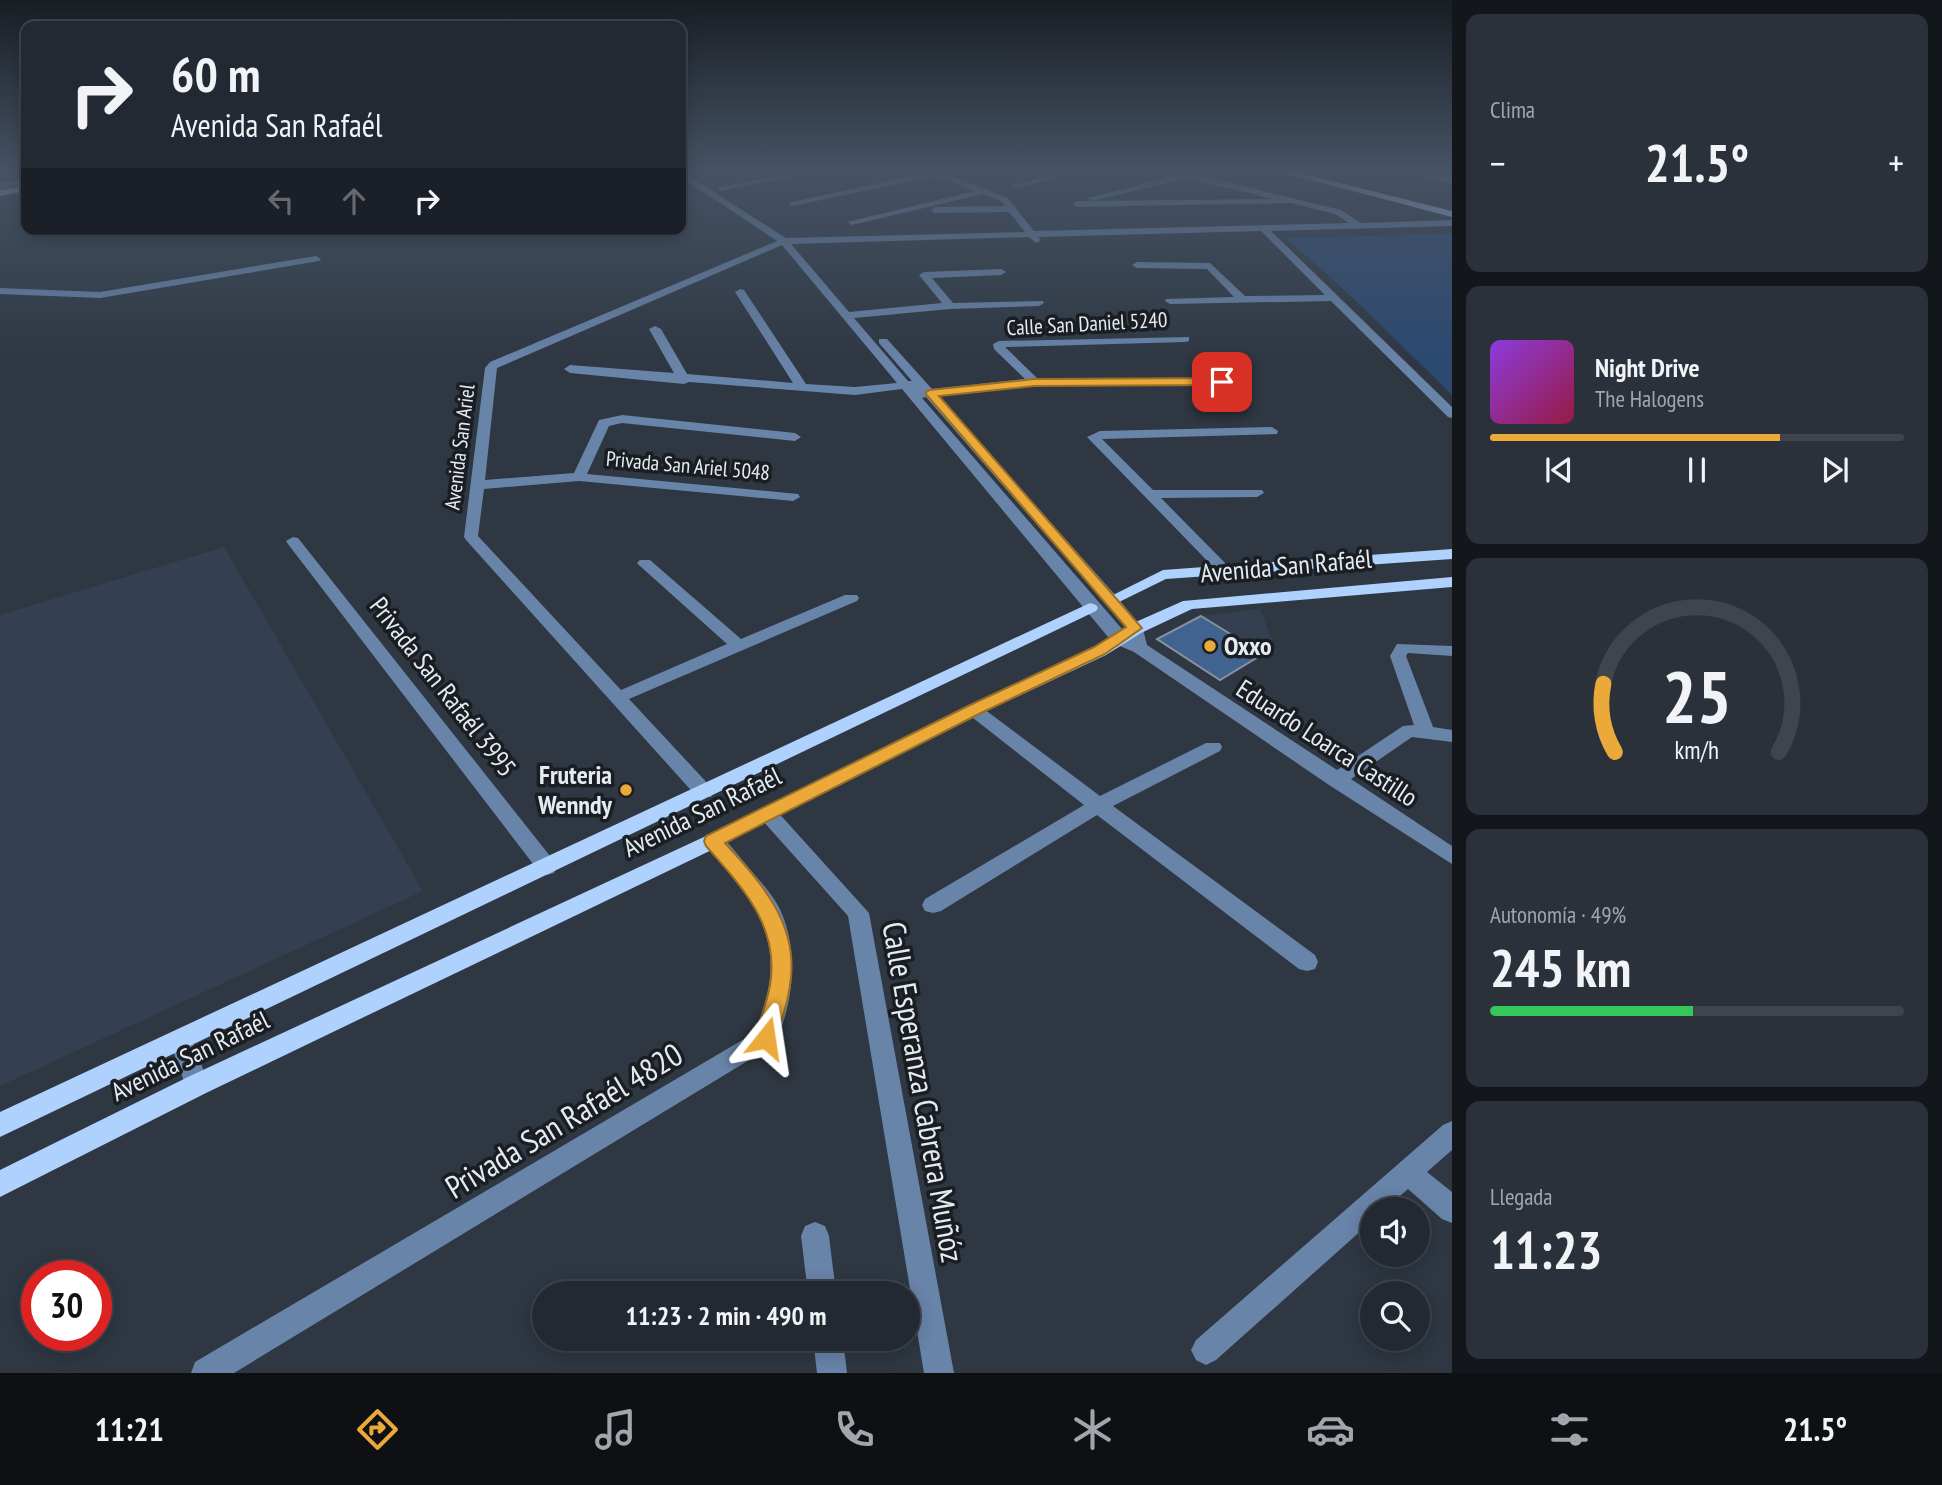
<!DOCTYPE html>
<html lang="es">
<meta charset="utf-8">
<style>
:root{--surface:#222932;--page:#2a313a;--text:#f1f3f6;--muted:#a2a6ac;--line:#3f454d;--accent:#eba93a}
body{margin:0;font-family:"PT Sans Narrow",sans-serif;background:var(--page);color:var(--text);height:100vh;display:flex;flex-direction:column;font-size:26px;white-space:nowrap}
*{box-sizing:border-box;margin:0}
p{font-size:23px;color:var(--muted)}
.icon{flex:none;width:38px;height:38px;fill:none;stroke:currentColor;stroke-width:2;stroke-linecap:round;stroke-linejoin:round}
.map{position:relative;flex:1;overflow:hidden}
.sheet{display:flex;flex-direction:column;gap:14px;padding:14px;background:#13171c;width:490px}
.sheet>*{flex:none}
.banner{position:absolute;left:21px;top:21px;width:665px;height:214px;border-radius:14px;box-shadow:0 4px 18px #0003,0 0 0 2px var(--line);background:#222932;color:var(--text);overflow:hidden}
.tools{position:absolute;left:1360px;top:1197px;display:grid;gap:14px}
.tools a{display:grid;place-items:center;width:70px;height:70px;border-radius:50%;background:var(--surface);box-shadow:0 4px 18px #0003,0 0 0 2px var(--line);font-size:35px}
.speed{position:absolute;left:21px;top:1260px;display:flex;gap:14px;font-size:35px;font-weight:700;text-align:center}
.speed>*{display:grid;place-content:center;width:91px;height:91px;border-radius:50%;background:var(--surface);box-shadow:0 4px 18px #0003,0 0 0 2px var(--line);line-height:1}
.speed .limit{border:10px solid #d22;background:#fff;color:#111}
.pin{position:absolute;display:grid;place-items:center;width:60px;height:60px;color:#fff;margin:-30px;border-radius:14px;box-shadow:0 4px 10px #0006}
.me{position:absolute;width:77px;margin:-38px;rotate:15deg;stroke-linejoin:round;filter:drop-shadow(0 0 5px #0008)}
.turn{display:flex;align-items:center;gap:24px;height:147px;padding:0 35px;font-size:32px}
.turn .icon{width:91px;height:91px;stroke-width:2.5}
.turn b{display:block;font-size:49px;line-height:60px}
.lanes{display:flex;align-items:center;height:66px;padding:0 35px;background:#0003;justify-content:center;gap:35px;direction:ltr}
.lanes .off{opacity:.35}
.big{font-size:52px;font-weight:600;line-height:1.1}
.sheet .card{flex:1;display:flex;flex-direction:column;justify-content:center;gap:10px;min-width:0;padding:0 24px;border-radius:14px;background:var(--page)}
.sheet .dial{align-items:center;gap:0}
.dial svg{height:182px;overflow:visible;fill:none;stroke:var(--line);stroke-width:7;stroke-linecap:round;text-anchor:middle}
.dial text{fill:var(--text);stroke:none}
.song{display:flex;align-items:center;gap:21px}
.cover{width:84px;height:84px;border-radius:10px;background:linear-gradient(135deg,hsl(270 70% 55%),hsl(340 70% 35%))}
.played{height:7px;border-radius:4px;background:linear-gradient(90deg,var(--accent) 70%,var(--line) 70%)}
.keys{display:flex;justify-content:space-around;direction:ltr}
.heat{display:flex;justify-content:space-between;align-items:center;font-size:38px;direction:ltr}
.charge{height:10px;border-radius:5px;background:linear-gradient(90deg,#34c759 49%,var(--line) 0)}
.trip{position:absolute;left:532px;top:1281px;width:388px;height:70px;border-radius:35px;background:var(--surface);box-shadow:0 4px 18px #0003,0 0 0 2px var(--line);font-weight:600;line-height:70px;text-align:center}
.dock{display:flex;height:112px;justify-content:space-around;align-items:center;background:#0e1014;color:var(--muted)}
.dock .icon{width:49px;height:49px}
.dock .on{color:var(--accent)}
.dock b{font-size:32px;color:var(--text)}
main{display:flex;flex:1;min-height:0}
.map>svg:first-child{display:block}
.built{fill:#344051}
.green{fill:#2b4971}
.building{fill:#416390;stroke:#87919e;stroke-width:2}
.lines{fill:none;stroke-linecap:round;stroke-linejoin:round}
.minor{fill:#6984a9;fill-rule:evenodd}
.major{fill:#afd1fe;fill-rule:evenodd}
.route{fill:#eba93a;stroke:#996e26;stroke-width:2}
.poi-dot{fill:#eba93a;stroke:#1a1e23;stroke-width:2.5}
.labels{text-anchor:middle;stroke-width:7;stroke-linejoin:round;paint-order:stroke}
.far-street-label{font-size:21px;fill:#e5ebf2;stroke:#1a1e23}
.street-label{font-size:26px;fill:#e5ebf2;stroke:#1a1e23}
.poi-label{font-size:26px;font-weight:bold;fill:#e5ebf2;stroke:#1a1e23;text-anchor:start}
.near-street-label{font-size:32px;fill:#e5ebf2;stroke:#1a1e23}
</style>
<main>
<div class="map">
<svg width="1452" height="1373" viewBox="0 0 1452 1373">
<rect width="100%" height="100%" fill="#2e3742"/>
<!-- built -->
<path class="built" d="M 224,547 L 423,891 L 0,1086 L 0,615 Z
M 1260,609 L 1277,653 L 1263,654 L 1201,616 Z"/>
<!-- green -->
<path class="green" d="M 1452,234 L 1452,395 L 1353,298 L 1286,238 Z"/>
<!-- building -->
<path class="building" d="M 1201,616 L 1263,654 L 1220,680 L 1157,639 Z"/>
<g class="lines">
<!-- minor -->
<path class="minor" d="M 26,170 L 24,172 L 0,176 L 0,172 Z
M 805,170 L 824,170 L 721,191 L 717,188 Z
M 925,170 L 937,170 L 1008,198 L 1034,231 L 1349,223 L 1335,214 L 1291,203 L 1077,207 L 1073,204 L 1077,201 L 1272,199 L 1187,178 L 1092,201 L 1088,198 L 1198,170 L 1205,172 L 1197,175 L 1341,210 L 1361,223 L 1452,220 L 1452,226 L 1271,231 L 1452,407 L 1452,418 L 1448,417 L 1331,301 L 1170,304 L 1165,301 L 1166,299 L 1234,297 L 1207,269 L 1137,268 L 1132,265 L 1137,262 L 1210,263 L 1245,296 L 1325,295 L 1261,231 L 1038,237 L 1041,240 L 1036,243 L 1029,237 L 791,244 L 849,312 L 942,303 L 919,275 L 924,272 L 1001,269 L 1006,272 L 1001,275 L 932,278 L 953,303 L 1043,301 L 1044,303 L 1039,306 L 950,309 L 854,318 L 908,381 L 912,381 L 879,343 L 879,339 L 887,339 L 932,389 L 1025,379 L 994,349 L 993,344 L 999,341 L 1189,337 L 1189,341 L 1185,342 L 1005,347 L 1037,378 L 1222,378 L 1228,382 L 1226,385 L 1034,386 L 938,396 L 1117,597 L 1143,629 L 1147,645 L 1337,770 L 1403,726 L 1414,725 L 1390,656 L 1397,644 L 1452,646 L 1452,656 L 1408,653 L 1406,656 L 1433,727 L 1452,730 L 1452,742 L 1412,737 L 1351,779 L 1452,846 L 1452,864 L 1329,785 L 1134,652 L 1113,643 L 902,389 L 855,395 L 689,382 L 684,384 L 570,373 L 564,369 L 570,365 L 674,373 L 649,329 L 655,326 L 661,329 L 687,374 L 793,383 L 735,292 L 740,289 L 744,290 L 806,384 L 855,387 L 897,383 L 782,245 L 497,368 L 485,480 L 574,473 L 599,420 L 622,415 L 795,433 L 801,437 L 795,441 L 622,423 L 609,426 L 587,474 L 798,494 L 800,497 L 793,501 L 579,481 L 484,489 L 478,536 L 621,690 L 727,644 L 640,566 L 637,563 L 640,560 L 650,560 L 741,639 L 845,595 L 857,595 L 859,598 L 857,601 L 629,699 L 711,787 L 714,792 L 711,797 L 697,797 L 466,540 L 464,537 L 485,368 L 490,362 L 777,241 L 681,177 L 681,171 L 786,238 L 1025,232 L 1009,212 L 935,213 L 931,210 L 935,207 L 1005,206 L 1002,202 L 983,194 L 852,225 L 847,222 L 975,191 L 936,176 L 792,206 L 788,203 L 928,172 ZM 926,397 L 1105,603 L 1127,630 L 1129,637 L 922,398 Z
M 1069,170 L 1085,170 L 1017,188 L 1013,185 Z
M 1400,170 L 1416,170 L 1452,178 L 1452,184 Z
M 26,179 L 26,184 L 0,189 L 0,183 Z
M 316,256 L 321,259 L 319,261 L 100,298 L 0,294 L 0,288 L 100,292 Z
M 1272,427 L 1278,431 L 1277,434 L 1102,439 L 1153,490 L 1262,490 L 1264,493 L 1257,497 L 1161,498 L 1231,569 L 1234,572 L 1226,577 L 1221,575 L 1087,437 L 1100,431 Z
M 293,537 L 298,538 L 554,861 L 557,867 L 554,873 L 547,875 L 540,873 L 288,544 L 286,541 Z
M 974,704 L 980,706 L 1100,796 L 1206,743 L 1220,743 L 1222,747 L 1220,751 L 1113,806 L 1315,955 L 1318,962 L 1315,969 L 1307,971 L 1299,969 L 1097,815 L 941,911 L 933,913 L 925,911 L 922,905 L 925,899 L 1084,805 L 968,714 L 965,710 L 968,706 Z
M 768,807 L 775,809 L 869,913 L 954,1373 L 924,1373 L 848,916 L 761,819 L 758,814 L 761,809 Z
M 713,833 C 726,837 735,852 744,862 C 756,877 775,896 782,914 C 799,955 793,1006 774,1045 L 234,1373 L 191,1373 L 195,1362 L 756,1032 C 760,1016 767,1000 769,984 C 779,926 741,887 706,846 L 703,841 L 706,836 Z
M 181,1029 L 189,1032 L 209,1085 L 206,1093 L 197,1096 L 188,1093 L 169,1039 L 173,1032 Z
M 1452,1121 L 1452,1150 L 1427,1172 L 1452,1192 L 1452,1223 L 1442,1219 L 1408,1189 L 1385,1209 L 1372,1209 L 1372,1221 L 1216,1360 L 1206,1365 L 1196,1360 L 1191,1350 L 1196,1340 L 1443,1125 Z
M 815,1222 L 825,1226 L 829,1236 L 836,1293 L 808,1293 L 801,1236 L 805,1226 Z
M 813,1339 L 843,1339 L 847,1373 L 817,1373 Z"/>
<!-- major -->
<path class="major" d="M 1273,170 L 1288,170 L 1452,211 L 1452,217 Z
M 26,186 L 26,191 L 0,196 L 0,190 Z
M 1452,549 L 1452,559 L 1166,579 L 1117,603 L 1111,605 L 1103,600 L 1163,570 Z
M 1452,577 L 1452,587 L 1192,609 L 1141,633 L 1106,655 L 980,714 L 720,846 L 206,1093 L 0,1197 L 0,1170 L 188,1077 L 706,836 L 968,706 L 1094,647 L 1129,625 L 1183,601 Z
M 1090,603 L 1096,605 L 1098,608 L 1096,611 L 0,1137 L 0,1112 Z"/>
</g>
<!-- sky -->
<linearGradient id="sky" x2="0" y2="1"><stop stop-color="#191e24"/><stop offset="0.47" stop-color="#465365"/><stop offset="1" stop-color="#465365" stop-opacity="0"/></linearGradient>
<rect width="1452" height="362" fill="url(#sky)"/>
<!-- route -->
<path class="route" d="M 1034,379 L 1222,378 L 1227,382 L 1222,385 L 1034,386 L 939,396 L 1142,628 L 1105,654 L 979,714 L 725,843 C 762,883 800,926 790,985 C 788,1003 781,1021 776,1038 L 773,1044 L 766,1047 L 758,1044 L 755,1038 C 760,1020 767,1003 770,985 C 780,926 742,887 706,846 L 704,841 L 706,836 L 968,706 L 1094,647 L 1126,627 L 925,393 L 930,390 Z"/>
<!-- markers -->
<g class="poi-dot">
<circle cx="1210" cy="646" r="7"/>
<circle cx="626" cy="790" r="7"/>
</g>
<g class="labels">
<!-- far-street labels -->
<g class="far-street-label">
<text transform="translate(1087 324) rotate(-3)" y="7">Calle San Daniel 5240</text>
<text transform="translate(460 447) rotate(-83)" y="7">Avenida San Ariel</text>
<text transform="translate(688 466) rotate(5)" y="7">Privada San Ariel 5048</text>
</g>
<!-- street labels -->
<g class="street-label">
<text transform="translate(1286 566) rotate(-5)" y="9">Avenida San Rafaél</text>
<text transform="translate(443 687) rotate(52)" y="9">Privada San Rafaél 3995</text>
<text transform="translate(1327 743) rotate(33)" y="9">Eduardo Loarca Castillo</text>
<text transform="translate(702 812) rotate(-26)" y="9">Avenida San Rafaél</text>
<text transform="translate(190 1056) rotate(-26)" y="9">Avenida San Rafaél</text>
</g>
<!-- poi labels -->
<g class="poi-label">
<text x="1224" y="655">Oxxo</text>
<text x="612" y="784" text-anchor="end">Fruteria<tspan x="612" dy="30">Wenndy</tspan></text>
</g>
<!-- near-street labels -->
<g class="near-street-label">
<text transform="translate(923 1092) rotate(80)" y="11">Calle Esperanza Cabrera Muñóz</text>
<text transform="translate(564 1121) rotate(-31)" y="11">Privada San Rafaél 4820</text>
</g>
</g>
</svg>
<div class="tools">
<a><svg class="icon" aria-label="sound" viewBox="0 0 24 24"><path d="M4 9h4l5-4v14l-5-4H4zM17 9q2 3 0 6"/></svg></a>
<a><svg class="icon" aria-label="search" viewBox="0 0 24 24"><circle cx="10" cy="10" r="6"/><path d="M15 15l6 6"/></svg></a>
</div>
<div class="speed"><div class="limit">30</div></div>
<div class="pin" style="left:1222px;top:382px;background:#d93025"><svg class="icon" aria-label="arrive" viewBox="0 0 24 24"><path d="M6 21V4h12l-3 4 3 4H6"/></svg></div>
<svg class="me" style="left:766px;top:1038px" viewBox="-20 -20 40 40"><path d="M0-17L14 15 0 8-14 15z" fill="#eba93a" stroke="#fff" stroke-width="4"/></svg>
<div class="trip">11:23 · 2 min · 490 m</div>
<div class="banner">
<div class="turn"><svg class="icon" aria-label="right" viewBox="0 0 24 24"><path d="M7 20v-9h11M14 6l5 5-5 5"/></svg><div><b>60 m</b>Avenida San Rafaél</div></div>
<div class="lanes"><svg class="icon off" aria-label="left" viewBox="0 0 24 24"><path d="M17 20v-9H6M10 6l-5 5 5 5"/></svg><svg class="icon off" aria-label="ahead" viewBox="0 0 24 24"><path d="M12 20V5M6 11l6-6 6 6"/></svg><svg class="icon" aria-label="right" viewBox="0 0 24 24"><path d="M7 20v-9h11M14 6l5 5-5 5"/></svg></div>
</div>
</div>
<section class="sheet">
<div class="card"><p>Clima</p>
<div class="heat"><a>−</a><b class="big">21.5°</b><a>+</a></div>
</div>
<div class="card">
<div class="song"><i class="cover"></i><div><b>Night Drive</b><p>The Halogens</p></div></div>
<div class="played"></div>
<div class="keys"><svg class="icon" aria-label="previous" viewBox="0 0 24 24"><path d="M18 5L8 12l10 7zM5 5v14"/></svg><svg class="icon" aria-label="pause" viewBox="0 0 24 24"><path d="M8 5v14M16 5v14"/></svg><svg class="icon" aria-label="next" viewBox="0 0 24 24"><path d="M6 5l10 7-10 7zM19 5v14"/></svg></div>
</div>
<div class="card dial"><svg viewBox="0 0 100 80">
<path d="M14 69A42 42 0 1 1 86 69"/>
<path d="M14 69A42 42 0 0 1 9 39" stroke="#eba93a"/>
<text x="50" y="56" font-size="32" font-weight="700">25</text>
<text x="50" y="72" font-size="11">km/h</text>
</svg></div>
<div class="card"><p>Autonomía · 49%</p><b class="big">245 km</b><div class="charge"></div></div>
<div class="card"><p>Llegada</p><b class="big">11:23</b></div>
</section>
</main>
<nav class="dock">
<b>11:21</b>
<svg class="icon on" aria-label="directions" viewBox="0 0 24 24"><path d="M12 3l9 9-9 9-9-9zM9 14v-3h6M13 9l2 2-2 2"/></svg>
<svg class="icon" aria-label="music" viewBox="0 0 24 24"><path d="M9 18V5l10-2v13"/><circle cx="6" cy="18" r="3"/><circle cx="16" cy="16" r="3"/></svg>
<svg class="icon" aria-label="phone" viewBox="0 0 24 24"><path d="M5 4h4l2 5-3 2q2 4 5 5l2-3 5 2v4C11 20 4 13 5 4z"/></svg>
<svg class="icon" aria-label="climate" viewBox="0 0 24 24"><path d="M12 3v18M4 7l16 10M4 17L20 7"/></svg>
<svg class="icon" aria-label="car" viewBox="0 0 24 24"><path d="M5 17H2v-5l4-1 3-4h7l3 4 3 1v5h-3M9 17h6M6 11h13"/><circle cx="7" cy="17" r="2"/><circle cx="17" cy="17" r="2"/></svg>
<svg class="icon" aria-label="filters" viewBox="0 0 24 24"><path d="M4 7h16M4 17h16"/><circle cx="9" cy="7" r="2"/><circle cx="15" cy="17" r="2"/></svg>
<b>21.5°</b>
</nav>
